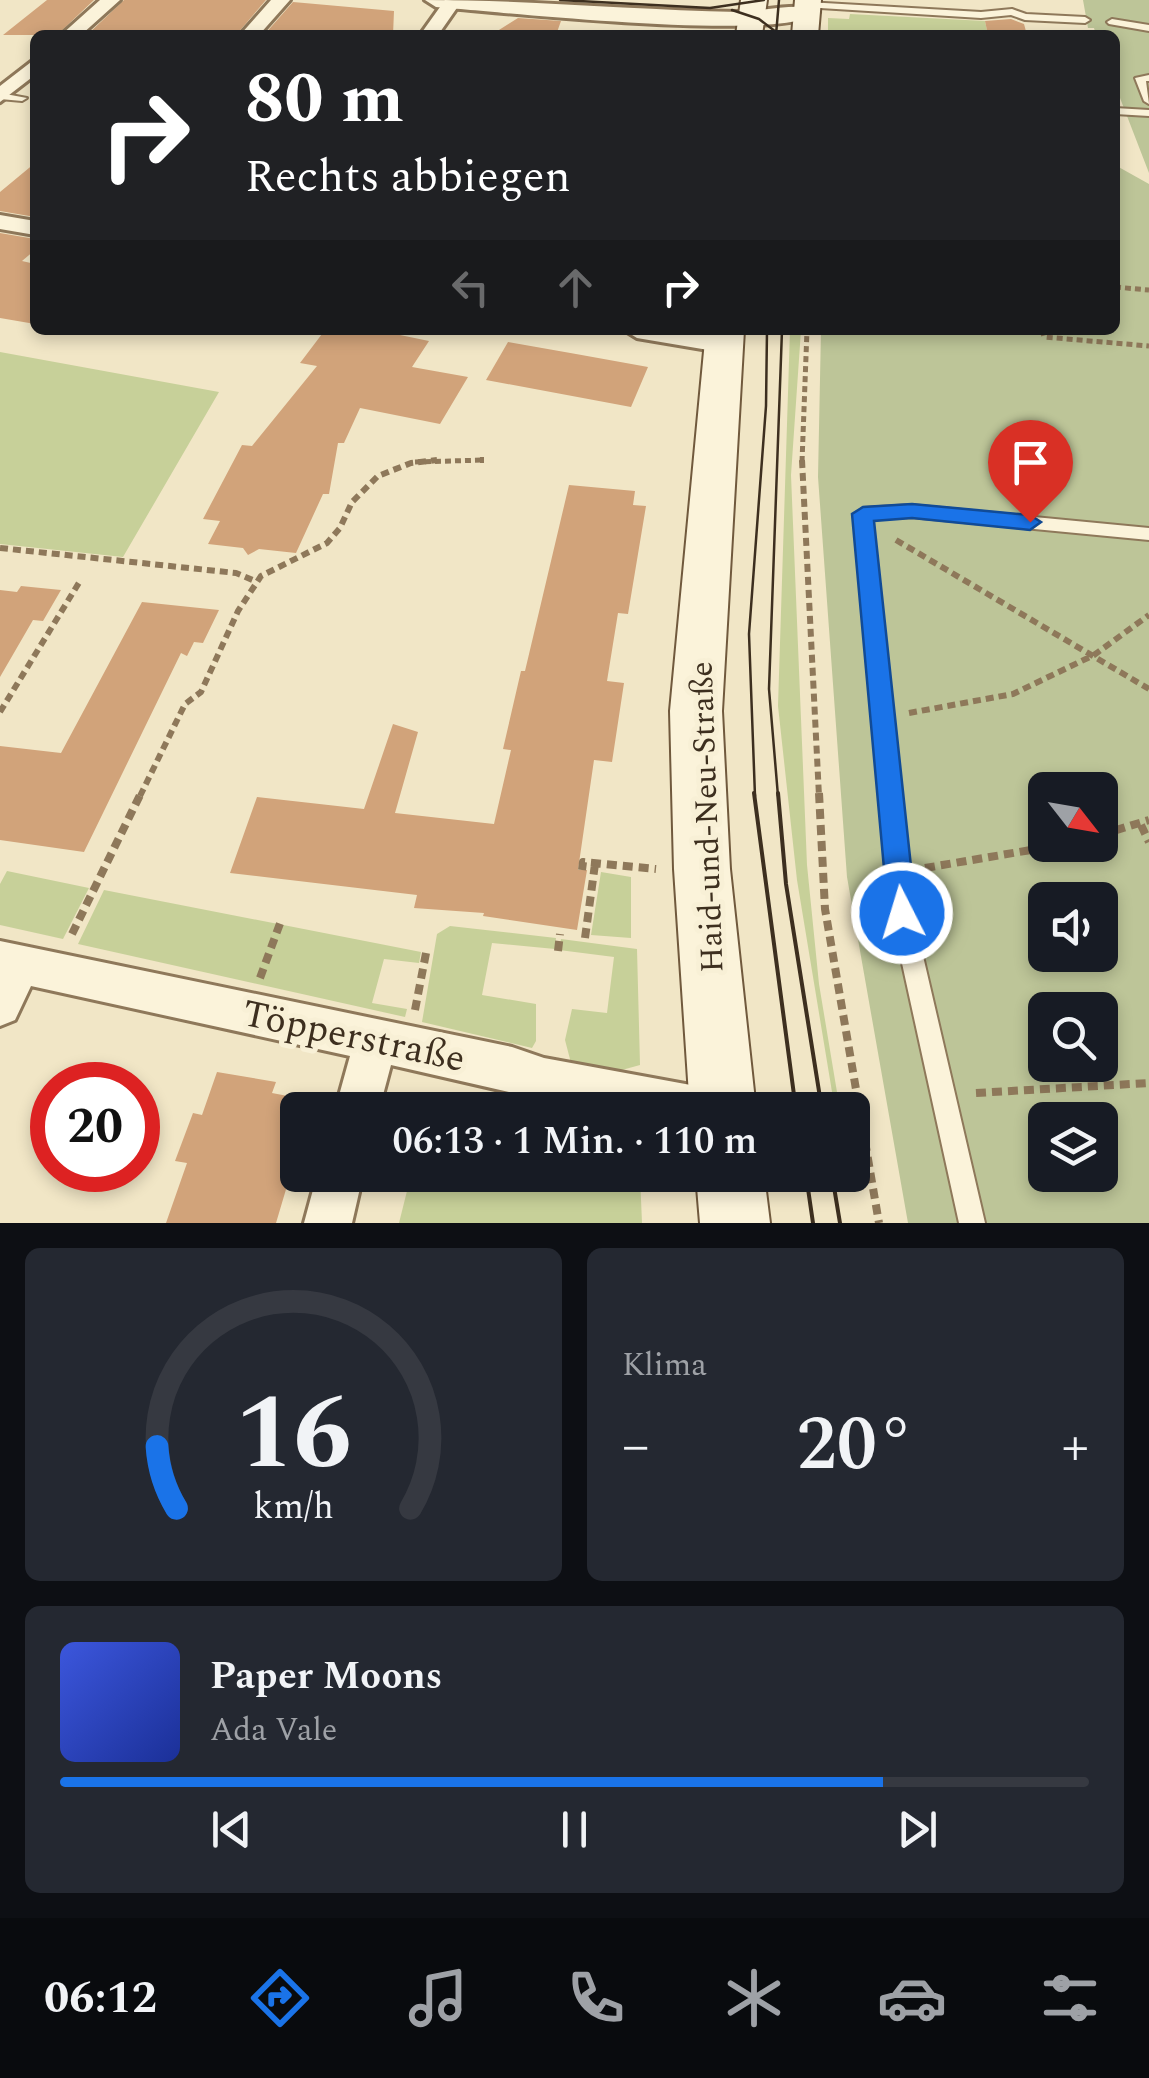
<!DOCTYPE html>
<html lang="de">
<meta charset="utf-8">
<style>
:root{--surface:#171b24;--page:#242831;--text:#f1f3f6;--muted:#9ea1a6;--line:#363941;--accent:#1a73e8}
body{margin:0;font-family:Spectral,serif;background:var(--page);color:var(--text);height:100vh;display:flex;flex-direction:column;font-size:38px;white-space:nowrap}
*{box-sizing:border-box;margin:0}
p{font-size:32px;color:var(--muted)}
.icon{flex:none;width:55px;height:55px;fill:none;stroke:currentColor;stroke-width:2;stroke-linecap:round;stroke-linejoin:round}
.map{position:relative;height:1223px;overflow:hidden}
.panel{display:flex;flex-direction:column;gap:25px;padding:25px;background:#0d0f14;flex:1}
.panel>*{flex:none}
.banner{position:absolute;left:30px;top:30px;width:1090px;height:305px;border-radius:15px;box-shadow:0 5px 15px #0003;background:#202124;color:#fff;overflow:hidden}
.needle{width:65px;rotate:121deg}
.buttons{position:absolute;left:1028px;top:772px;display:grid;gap:20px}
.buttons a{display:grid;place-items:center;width:90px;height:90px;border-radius:15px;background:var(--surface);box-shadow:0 5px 15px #0003;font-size:50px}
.speed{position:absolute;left:30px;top:1062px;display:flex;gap:20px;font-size:50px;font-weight:700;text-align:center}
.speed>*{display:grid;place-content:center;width:130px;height:130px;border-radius:50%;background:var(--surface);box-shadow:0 5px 15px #0003;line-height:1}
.speed .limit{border:15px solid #d22;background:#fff;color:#111}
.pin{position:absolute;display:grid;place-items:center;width:85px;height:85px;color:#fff;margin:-102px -42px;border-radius:50% 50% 50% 0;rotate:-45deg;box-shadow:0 0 10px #0007}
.pin .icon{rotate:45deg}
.me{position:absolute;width:110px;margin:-55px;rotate:355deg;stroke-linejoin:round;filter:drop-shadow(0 0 8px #0008)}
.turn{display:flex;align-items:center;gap:35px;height:210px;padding:0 50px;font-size:45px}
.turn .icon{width:130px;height:130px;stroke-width:2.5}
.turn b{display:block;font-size:70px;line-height:85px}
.lanes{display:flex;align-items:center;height:95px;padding:0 50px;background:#0003;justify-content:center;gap:50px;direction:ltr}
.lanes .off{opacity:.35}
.big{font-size:75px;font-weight:600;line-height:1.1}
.panel .widget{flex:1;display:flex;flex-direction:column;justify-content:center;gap:15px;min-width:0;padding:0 35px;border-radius:15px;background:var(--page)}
.panel .dial{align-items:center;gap:0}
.dial svg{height:260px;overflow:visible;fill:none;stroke:var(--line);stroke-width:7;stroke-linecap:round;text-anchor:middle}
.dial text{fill:var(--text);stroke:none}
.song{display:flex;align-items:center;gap:30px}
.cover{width:120px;height:120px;border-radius:15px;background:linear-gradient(135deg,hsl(230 70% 55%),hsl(230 70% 35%))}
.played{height:10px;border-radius:5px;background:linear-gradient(90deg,var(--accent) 80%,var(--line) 80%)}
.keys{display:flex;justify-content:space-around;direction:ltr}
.heat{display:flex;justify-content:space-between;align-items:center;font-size:55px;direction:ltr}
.panel .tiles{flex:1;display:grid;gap:25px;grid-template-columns:1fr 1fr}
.widget:last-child{grid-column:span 2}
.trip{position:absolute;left:280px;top:1092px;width:590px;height:100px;border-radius:15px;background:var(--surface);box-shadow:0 5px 15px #0003;font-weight:600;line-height:100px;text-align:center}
.dock{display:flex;height:160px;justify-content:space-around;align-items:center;background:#090b0e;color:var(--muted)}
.dock .icon{width:70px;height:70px}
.dock .current{color:var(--accent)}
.dock b{font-size:45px;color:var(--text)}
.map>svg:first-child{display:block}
.green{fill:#c7d099}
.cemetery{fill:#bdc598;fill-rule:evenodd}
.building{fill:#d1a37a}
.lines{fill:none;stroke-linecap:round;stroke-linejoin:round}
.service-casing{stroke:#8e785a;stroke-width:4}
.minor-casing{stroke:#8e785a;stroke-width:6}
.tertiary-casing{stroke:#8e785a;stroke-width:6}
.secondary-casing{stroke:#70593d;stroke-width:4}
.path-far2{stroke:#8e785a;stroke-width:5;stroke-dasharray:6 4;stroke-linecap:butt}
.path-far1{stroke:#8e785a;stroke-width:6;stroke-dasharray:8 5;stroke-linecap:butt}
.path{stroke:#8e785a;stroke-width:8;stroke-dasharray:10 6;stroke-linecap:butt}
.service{fill:#fbf3da;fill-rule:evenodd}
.minor{fill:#fbf3da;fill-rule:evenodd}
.tertiary{fill:#fbf3da;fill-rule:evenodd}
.secondary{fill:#fbf3da;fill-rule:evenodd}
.tram-far1{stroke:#3d2f1f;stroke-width:2.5}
.tram{stroke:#3d2f1f;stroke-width:4}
.route{fill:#1a73e8;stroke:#114b97;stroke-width:2.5}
.labels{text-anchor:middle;stroke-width:10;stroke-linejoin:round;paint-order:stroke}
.street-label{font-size:32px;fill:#3d2f1f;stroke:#f8f0d6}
.near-street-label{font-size:38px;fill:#3d2f1f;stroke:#f8f0d6}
</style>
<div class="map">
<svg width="1149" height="1223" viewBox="0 0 1149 1223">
<rect width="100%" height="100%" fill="#f1e6c6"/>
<!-- green -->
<path class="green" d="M 850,14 L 985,21 L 988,35 L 828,35 L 828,18 L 849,19 Z
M 790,330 L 801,330 L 791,475 L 807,865 L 819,984 L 840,1110 L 835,1110 L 797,880 L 778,706 Z
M 0,352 L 219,392 L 123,557 L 0,544 Z
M 7,871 L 89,888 L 63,939 L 0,925 L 0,884 Z
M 601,872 L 631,877 L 631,938 L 591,935 Z
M 104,890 L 421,952 L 419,963 L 384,959 L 372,1003 L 407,1009 L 405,1017 L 78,944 Z
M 450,926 L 556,938 L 555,949 L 492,943 L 482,995 L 536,1004 L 536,1041 L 532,1048 L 422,1022 L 437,934 Z
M 561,939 L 637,949 L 640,1065 L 611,1073 L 571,1063 L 565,1040 L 572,1009 L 607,1013 L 614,957 L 559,950 Z
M 431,1092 L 523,1110 L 426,1110 Z
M 411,1175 L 640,1175 L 642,1223 L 399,1223 Z"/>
<!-- cemetery -->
<path class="cemetery" d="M 1083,0 L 1149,0 L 1149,173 L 1115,85 L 1115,35 L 1096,35 L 1094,28 L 1088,28 Z
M 1115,165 L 1149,184 L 1149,1223 L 908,1223 L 847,877 L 818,477 L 821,330 L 1115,330 ZM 1045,790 L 1100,790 L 1100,845 L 1045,845 ZM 1045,900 L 1100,900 L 1100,955 L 1045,955 ZM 1045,1010 L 1100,1010 L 1100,1065 L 1045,1065 ZM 1045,1120 L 1100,1120 L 1100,1175 L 1045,1175 Z"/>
<!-- building -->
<path class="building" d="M 47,0 L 94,0 L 57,35 L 3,35 Z
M 124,0 L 266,0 L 236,35 L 87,35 Z
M 293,2 L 394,11 L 393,35 L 264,35 Z
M 518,18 L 561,21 L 556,35 L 491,35 Z
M 1011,19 L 1024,24 L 1027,35 L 988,35 L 985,21 Z
M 35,163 L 35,217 L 0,211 L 0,192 Z
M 0,233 L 35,239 L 35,250 L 22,261 L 35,264 L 35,324 L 0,318 Z
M 325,330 L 404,330 L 400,335 L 429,341 L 412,367 L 468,377 L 440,424 L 360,408 L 344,443 L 338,443 L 329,494 L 323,494 L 296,553 L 259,549 L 248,555 L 243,548 L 208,544 L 220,521 L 203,519 L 242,445 L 252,446 L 317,366 L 300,363 Z
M 508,342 L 576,354 L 648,367 L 631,407 L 486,380 Z
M 569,485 L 635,491 L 633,505 L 646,506 L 628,614 L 618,613 L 607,681 L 624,683 L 612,762 L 594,760 L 578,870 L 587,870 L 577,930 L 483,916 L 484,913 L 414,908 L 417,895 L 230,873 L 257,797 L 364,809 L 393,724 L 418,732 L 395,813 L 494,824 L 511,750 L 503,749 L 521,671 L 525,671 Z
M 21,586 L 61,590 L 43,621 L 33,620 L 0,677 L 0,590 L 17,592 Z
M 142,602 L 219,610 L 203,643 L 194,642 L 187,656 L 181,653 L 84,852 L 0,840 L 0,746 L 61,753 Z
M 217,1072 L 276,1082 L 272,1093 L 298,1098 L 298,1149 L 276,1223 L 166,1223 L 187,1163 L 175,1161 L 193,1113 L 202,1115 Z"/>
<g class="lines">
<!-- service casing -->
<g class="service-casing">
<path id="service" d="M 807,2 L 981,12 L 1012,9 L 1026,14 L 1085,17 L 1090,20 L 1085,23 L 1025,20 L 1011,15 L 981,18 L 804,7 L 804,3 Z
M 1112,19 L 1149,25 L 1149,31 L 1109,24 L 1107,22 Z
M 1149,75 L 1149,81 L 1146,81 L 1149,104 L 1144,101 L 1135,78 Z
M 0,93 L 27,98 L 22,101 L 0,99 Z
M 1115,108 L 1149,110 L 1149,116 L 1115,114 Z
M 911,505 L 1149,528 L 1149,540 L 911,517 L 872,519 L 913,913 L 985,1223 L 959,1223 L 891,913 L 855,514 L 863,508 Z"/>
</g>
<!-- minor casing -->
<g class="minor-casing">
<path id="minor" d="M 100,0 L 120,0 L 81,35 L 61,35 Z
M 271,0 L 290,0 L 259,35 L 240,35 Z
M 445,0 L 461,2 L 438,35 L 420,35 Z
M 35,59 L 35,75 L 0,102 L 0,86 Z
M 0,215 L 35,221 L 35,235 L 0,229 Z
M 624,330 L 683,330 L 735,339 L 739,345 L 726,353 L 637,338 Z
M 0,941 L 512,1047 L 544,1058 L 707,1088 L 723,1094 L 729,1110 L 587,1110 L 391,1065 L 379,1110 L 335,1110 L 350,1056 L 31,986 L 15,1020 L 0,1026 Z
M 317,1175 L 363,1175 L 352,1223 L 304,1223 Z"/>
</g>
<!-- tertiary casing -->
<g class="tertiary-casing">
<path id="tertiary" d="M 425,0 C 529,0 633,10 738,12 C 757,12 807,0 819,12 C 788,44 494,11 436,7 Z"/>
</g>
<!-- secondary casing -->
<g class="secondary-casing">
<path id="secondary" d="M 741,0 L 767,0 L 762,35 L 736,35 Z
M 795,0 L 821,0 L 818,35 L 792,35 Z
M 706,330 L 744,330 L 722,711 L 730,869 L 756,1110 L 690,1110 L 674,869 L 670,711 Z
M 696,1175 L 764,1175 L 770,1223 L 700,1223 Z"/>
</g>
<!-- path-far2 -->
<path class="path-far2" d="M 1115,287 L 1149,290
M 1042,330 L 1044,337 L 1149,346
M 415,462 L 484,460
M 802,462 L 807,330"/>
<!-- path-far1 -->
<path class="path-far1" d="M 480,460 L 484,460
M 802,460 L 819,796
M 896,540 L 1149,689
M 0,548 L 236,573 L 255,581
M 0,712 L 80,581
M 909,713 L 1013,694 L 1094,655 L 1149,615
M 140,796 L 185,704 L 201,692 L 238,611 L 261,576 L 327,543 L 340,528 L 352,502 L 378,476 L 411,463 L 437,460"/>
<!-- path -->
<path class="path" d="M 819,793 L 825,909 L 879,1223
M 1141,825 L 1149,842
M 1100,835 L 1149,820
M 925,868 L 1060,845
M 582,870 L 583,862 L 656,869
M 72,934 L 141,793
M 585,938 L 595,864
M 558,951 L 560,934
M 260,978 L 282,918
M 415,1010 L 427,948
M 976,1093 L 1149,1083"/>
<!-- service -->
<use href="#service" class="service"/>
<!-- minor -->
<use href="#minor" class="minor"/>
<!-- tertiary -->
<use href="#tertiary" class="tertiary"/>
<!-- secondary -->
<use href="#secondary" class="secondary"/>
<!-- tram-far1 -->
<path class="tram-far1" d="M 560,0 L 710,8 L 764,0
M 732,10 L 759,19 L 780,35
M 776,35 L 779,0
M 755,796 L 749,634 L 766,406 L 767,330
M 778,796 L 769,689 L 782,330"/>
<!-- tram -->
<path class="tram" d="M 754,793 L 796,1110
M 778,793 L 786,884 L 822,1110
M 806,1175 L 813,1223
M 832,1175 L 840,1223"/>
</g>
<!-- route -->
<path class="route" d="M 912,504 L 1030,515 L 1041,522 L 1030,530 L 912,518 L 874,521 L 916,913 L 912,922 L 902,926 L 892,922 L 888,913 L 852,514 L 863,507 Z"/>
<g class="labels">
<!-- street labels -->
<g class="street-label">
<text transform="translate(706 817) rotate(-92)" y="11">Haid-und-Neu-Straße</text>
</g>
<!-- near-street labels -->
<g class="near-street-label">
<text transform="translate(354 1035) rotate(12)" y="13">Töpperstraße</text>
</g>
</g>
</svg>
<div class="buttons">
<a><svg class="needle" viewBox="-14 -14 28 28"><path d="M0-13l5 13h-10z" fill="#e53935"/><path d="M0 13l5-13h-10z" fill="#9ea1a6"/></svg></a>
<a><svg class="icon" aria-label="sound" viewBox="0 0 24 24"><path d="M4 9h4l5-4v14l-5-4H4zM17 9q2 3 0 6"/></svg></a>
<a><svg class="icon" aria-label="search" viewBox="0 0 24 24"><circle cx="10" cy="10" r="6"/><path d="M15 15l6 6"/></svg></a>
<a><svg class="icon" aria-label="layers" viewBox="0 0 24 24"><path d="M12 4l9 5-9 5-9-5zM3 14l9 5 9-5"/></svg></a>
</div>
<div class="speed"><div class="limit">20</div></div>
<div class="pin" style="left:1030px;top:522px;background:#d93025"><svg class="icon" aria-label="arrive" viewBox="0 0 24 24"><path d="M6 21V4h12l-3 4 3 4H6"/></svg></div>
<svg class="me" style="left:902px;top:913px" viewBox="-20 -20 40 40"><circle r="17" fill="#1a73e8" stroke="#fff" stroke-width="3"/><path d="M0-11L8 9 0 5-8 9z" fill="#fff"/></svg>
<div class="trip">06:13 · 1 Min. · 110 m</div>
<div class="banner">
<div class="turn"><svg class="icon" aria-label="right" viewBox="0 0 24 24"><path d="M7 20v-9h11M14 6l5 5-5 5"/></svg><div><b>80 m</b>Rechts abbiegen</div></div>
<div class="lanes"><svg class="icon off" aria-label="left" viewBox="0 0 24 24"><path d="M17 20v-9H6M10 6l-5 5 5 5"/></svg><svg class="icon off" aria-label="ahead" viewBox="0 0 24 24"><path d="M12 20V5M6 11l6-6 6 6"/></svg><svg class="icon" aria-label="right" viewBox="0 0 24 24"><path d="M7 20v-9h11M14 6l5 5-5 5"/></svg></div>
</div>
</div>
<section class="panel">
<div class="tiles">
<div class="widget dial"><svg viewBox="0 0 100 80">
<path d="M14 69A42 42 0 1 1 86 69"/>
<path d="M14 69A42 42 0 0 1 8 50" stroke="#1a73e8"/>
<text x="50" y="56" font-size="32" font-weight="700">16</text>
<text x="50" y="72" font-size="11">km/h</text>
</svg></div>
<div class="widget"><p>Klima</p>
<div class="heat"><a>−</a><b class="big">20°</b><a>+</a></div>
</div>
<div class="widget">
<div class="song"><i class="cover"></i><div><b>Paper Moons</b><p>Ada Vale</p></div></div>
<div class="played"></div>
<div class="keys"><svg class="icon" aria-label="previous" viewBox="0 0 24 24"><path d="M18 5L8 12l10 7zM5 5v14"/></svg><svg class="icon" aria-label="pause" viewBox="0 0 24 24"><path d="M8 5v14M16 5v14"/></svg><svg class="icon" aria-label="next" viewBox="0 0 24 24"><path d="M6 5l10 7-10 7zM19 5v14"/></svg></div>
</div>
</div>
</section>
<nav class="dock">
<b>06:12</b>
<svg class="icon current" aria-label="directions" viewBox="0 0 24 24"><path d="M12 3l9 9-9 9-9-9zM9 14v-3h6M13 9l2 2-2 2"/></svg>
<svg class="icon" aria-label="music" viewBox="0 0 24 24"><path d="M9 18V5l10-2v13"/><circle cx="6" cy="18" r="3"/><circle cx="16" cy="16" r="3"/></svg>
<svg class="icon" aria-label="phone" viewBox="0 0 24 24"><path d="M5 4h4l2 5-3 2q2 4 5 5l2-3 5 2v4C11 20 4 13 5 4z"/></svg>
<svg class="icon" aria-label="climate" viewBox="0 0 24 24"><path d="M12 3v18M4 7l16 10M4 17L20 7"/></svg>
<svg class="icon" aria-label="car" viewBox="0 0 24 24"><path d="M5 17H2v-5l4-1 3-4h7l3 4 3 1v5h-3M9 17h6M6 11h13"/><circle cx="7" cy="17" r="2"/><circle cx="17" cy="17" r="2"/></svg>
<svg class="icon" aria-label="filters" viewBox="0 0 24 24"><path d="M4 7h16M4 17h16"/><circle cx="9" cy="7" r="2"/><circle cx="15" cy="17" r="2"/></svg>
</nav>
